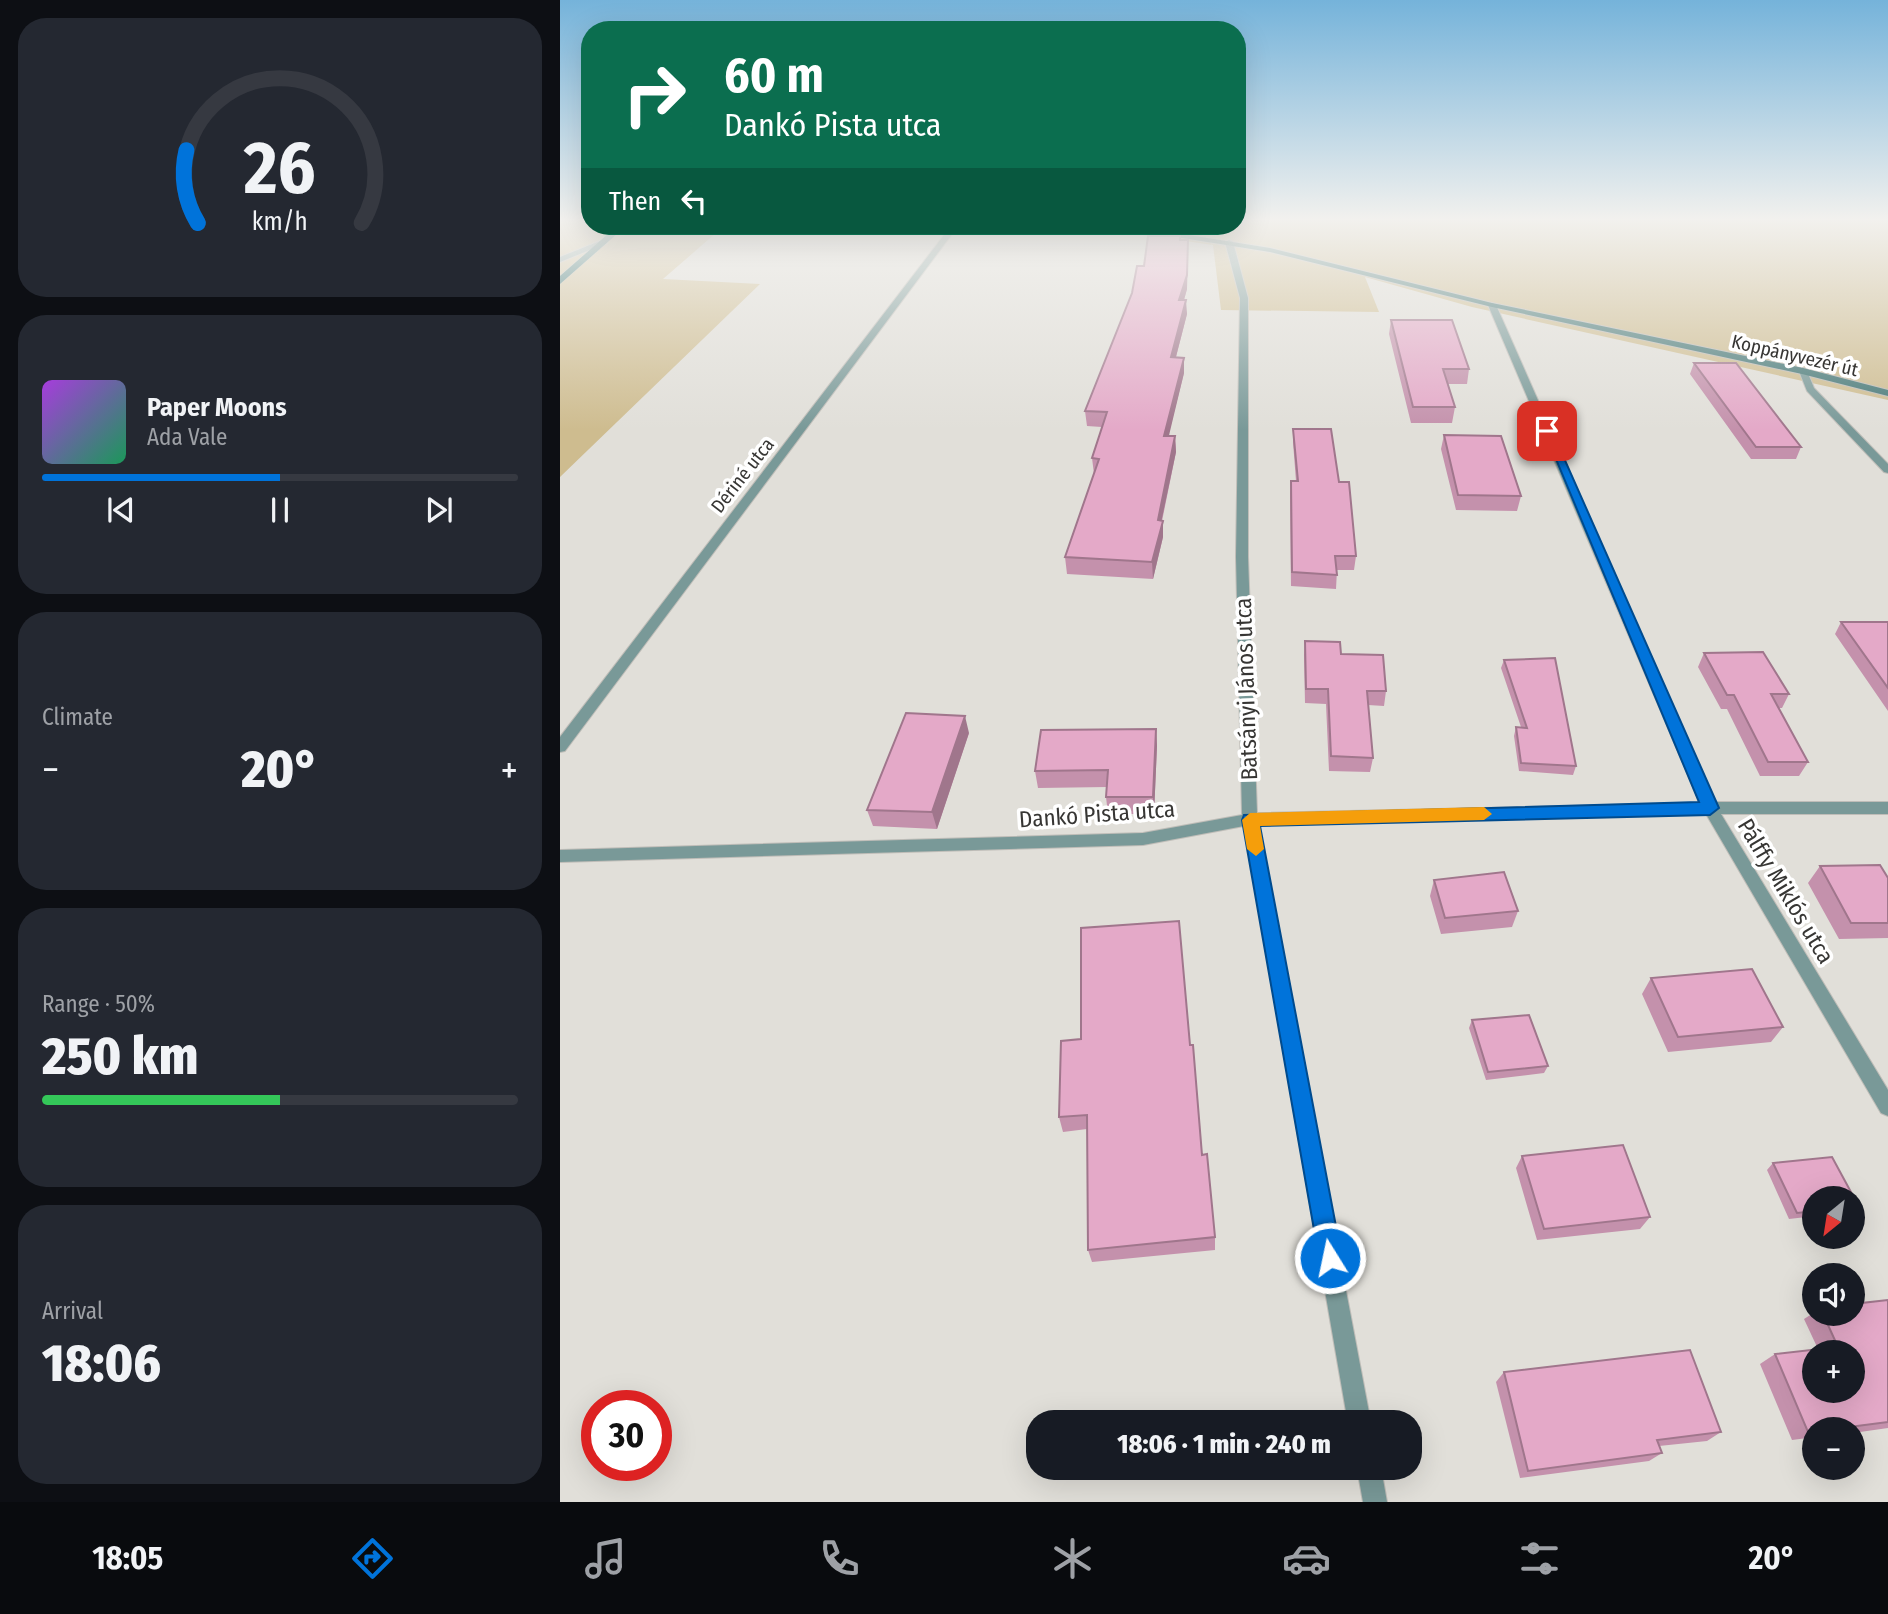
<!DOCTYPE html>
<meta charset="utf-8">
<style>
:root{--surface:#171b24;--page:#242831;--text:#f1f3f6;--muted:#9ea1a6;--line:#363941;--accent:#0073da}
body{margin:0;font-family:"Fira Sans Condensed",sans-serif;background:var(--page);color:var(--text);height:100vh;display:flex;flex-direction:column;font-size:26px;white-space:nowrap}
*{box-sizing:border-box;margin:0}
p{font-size:23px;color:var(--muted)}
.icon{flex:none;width:38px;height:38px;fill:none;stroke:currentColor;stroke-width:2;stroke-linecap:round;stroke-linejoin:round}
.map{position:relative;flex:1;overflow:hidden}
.drawer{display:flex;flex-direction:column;gap:18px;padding:18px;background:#0d0f14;width:560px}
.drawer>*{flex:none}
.banner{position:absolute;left:21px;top:21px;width:665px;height:214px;border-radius:28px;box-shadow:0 7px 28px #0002;background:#0b6e4f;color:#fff;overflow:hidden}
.needle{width:46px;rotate:210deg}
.tools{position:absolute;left:1242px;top:1186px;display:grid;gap:14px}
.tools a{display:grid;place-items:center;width:63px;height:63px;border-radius:50%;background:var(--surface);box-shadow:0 7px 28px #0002;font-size:35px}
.speed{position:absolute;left:21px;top:1390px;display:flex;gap:14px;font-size:35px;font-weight:700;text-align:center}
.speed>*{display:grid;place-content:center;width:91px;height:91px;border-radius:50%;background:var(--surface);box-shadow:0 7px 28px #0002;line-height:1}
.speed .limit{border:10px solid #d22;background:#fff;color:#111}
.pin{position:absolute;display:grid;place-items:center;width:60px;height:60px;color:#fff;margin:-30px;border-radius:14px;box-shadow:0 4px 10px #0006}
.me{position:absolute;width:77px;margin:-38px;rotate:350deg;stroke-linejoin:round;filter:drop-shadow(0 0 5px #0008)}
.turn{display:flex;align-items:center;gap:24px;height:147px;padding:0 28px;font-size:32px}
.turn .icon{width:91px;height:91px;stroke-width:2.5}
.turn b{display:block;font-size:49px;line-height:60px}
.then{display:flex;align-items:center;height:66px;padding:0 28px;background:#0003;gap:14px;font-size:26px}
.big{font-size:52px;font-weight:800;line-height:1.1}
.drawer .widget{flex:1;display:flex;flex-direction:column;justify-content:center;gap:10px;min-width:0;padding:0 24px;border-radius:28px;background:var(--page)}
.drawer .dial{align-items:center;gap:0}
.dial svg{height:182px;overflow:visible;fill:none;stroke:var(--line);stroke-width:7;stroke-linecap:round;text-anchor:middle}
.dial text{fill:var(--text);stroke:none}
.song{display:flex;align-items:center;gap:21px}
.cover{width:84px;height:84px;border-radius:10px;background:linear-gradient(135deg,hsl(280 70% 55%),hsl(150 70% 35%))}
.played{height:7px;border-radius:4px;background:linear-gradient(90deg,var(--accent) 50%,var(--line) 50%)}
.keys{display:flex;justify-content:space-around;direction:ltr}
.heat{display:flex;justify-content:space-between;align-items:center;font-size:38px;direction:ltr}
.charge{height:10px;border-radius:5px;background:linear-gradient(90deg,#34c759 50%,var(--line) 0)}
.trip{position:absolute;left:466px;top:1410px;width:396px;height:70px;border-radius:28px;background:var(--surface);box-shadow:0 7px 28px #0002;font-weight:800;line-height:70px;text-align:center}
.menu{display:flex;height:112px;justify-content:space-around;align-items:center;background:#090b0e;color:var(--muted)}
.menu .icon{width:49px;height:49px}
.menu .current{color:var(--accent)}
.menu b{font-size:32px;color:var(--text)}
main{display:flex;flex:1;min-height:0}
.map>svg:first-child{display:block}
.green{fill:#cebc8f}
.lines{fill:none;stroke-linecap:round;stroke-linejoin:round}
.lane-casing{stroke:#bfbdb8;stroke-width:2}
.street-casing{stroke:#bfbdb8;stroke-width:2}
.secondary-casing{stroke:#bfbdb8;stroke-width:2}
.primary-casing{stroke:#bfbdb8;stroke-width:1}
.lane{fill:#799998;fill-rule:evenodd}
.street{fill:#799998;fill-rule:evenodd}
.secondary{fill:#457776;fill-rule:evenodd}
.primary{fill:#175e5e;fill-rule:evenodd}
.wall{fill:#c491ac}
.shaded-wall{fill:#a0768c}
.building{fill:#e4a9c8;stroke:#a0768c;stroke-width:2;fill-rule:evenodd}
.route{fill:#0073da;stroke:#004b8e;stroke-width:2}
.slow{fill:#f59e0b}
.labels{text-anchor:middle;stroke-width:7;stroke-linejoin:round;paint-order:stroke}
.far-street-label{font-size:19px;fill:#373634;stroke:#fff}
.street-label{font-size:23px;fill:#373634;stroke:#fff}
</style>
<main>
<section class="drawer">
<div class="widget dial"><svg viewBox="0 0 100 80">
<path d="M14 69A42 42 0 1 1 86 69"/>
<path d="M14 69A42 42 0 0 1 9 37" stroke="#0073da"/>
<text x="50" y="56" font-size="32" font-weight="700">26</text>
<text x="50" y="72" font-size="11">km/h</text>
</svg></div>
<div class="widget">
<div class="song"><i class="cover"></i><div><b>Paper Moons</b><p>Ada Vale</p></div></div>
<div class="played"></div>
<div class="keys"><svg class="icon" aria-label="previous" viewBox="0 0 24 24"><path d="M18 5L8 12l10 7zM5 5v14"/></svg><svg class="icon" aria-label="pause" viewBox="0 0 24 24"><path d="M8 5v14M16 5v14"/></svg><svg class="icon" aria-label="next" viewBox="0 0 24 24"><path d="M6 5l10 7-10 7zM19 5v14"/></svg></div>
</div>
<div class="widget"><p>Climate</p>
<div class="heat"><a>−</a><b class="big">20°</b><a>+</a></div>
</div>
<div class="widget"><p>Range · 50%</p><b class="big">250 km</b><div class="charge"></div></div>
<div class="widget"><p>Arrival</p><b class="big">18:06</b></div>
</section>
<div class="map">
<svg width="1328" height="1502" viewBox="0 0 1328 1502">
<rect width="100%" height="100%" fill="#e1dfd9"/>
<!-- green -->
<path class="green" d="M 0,219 L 30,219 L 30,226 L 164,226 L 103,279 L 200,284 L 0,477 Z
M 677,219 L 1328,219 L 1328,400 L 912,307 L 805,277 L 819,312 L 661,310 L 653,245 L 555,231 L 554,227 L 543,226 L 677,226 Z"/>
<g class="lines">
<!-- lane casing -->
<g class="lane-casing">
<path id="lane" d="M 40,241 L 47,243 L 0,262 L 0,257 Z"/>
</g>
<!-- street casing -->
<g class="street-casing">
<path id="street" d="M 391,226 L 398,226 L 5,751 L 0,752 L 0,737 Z
M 669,240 L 673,242 L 688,298 L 688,557 L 697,813 L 1140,803 L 928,305 L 932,303 L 936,305 L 1155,802 L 1328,802 L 1328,814 L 1161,814 L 1328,1090 L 1328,1116 L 1321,1113 L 1146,814 L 698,825 L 811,1423 L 788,1423 L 684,826 L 583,845 L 0,862 L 0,850 L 583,833 L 682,815 L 676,557 L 680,298 L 665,242 Z
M 1243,368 L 1247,371 L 1254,388 L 1328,464 L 1328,473 L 1324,472 L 1247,391 L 1239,371 Z
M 797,1468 L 821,1468 L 827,1502 L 803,1502 Z"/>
</g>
<!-- secondary casing -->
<g class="secondary-casing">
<path id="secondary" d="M 557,226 L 572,226 L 710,248 L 932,303 L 1243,368 L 1328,390 L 1328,396 L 1242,374 L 932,307 L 710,252 L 560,228 Z"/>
</g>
<!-- primary casing -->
<g class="primary-casing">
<path id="primary" d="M 57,226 L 66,226 L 0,284 L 0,276 Z"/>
</g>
<!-- lane -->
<use href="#lane" class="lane"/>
<!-- street -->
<use href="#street" class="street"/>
<!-- secondary -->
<use href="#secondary" class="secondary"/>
<!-- primary -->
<use href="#primary" class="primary"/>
</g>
<!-- wall -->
<path class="wall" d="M 620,240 L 628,240 L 627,289 L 624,300 L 627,314 L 616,357 L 624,358 L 624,373 L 608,436 L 615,436 L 616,452 L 602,521 L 603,521 L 603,537 L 593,579 L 507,574 L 505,557 L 534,474 L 532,458 L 542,427 L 527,426 L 525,411 L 584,266 Z
M 831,320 L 909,369 L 907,384 L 888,384 L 895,407 L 892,423 L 851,423 L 829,334 Z
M 1134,363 L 1241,447 L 1236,459 L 1191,459 L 1130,374 Z
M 733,429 L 779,482 L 796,556 L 794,570 L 777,570 L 776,589 L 731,586 L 730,494 L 731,481 L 736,481 L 733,442 Z
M 884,435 L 961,496 L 957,511 L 896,510 L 881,449 Z
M 1281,622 L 1328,622 L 1328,711 L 1275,634 Z
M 745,641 L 781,654 L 826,691 L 824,706 L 808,705 L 813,758 L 810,772 L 769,771 L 766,704 L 745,703 L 744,655 Z
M 1144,653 L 1229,694 L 1222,708 L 1218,708 L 1248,762 L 1239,776 L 1200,776 L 1167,709 L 1161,709 L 1138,667 Z
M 944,660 L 1016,766 L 1013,775 L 959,771 L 954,736 L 956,727 L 961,727 L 941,668 Z
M 596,729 L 597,746 L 594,814 L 548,814 L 546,797 L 547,787 L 478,788 L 475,771 Z
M 409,733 L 377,829 L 313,826 L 307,810 Z
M 1260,866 L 1328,878 L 1328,938 L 1279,939 L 1248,883 Z
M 874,880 L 958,911 L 952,927 L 881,934 L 870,896 Z
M 1091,978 L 1223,1027 L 1211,1042 L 1108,1052 L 1082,994 Z
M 912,1020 L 988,1066 L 984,1073 L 926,1080 L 909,1028 Z
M 630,1045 L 642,1155 L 655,1237 L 655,1250 L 532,1262 L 528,1250 L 527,1129 L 503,1132 L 499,1117 Z
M 962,1156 L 1090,1217 L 1080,1229 L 977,1240 L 956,1168 Z
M 1272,1157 L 1298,1205 L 1293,1209 L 1293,1199 L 1255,1199 L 1255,1216 L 1229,1219 L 1207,1170 L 1213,1163 Z
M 1328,1300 L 1328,1428 L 1293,1433 L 1293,1430 L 1255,1430 L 1255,1437 L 1232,1440 L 1200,1364 L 1215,1354 L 1258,1349 L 1244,1319 L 1255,1312 L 1255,1314 L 1293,1314 Z
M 944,1372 L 1161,1432 L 1147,1441 L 1099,1446 L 1102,1453 L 1089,1461 L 960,1478 L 936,1382 Z"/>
<!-- shaded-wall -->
<path class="shaded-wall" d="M 628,240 L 627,289 L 620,314 L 619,300 Z
M 626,300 L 627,314 L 612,372 L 611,357 Z
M 624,358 L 624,373 L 605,452 L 604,436 Z
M 615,436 L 616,452 L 598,537 L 598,520 Z
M 603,521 L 603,537 L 593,579 L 592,562 Z
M 405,716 L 409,733 L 377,829 L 372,812 Z
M 596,729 L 597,746 L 594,814 L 593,797 Z"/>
<!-- building -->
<path class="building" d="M 588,236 L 620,236 L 620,240 L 628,240 L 627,275 L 619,300 L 626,300 L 611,357 L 624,358 L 604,436 L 615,436 L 598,520 L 603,521 L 592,562 L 505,557 L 539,459 L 532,458 L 547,412 L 525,411 L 572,293 L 577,266 L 584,266 Z
M 831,320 L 892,320 L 909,369 L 883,369 L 895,407 L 853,407 Z
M 1134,363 L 1176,363 L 1241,447 L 1196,447 Z
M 733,429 L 771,429 L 779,482 L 789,482 L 796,556 L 775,556 L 777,575 L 732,572 L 731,481 L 738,481 Z
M 884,435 L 941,436 L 961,496 L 898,495 Z
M 1281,622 L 1328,622 L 1328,688 Z
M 745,641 L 780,642 L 781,654 L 823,655 L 826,691 L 807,691 L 813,758 L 771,756 L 768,689 L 746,689 Z
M 1203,652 L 1229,694 L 1211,694 L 1248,762 L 1208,762 L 1174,695 L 1167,695 L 1144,653 Z
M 995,658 L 1016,766 L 961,763 L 956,727 L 967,728 L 944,660 Z
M 346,713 L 405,716 L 372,812 L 307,810 Z
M 596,729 L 593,797 L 546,797 L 548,770 L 475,771 L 481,730 Z
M 1320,865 L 1328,878 L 1328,923 L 1291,923 L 1260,866 Z
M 944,872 L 958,911 L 885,918 L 874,880 Z
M 619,921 L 630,1045 L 633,1045 L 642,1155 L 647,1154 L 655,1237 L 528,1250 L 527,1115 L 499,1117 L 501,1041 L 521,1039 L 521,928 Z
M 1192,969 L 1223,1027 L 1118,1037 L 1091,978 Z
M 969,1015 L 988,1066 L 928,1072 L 912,1020 Z
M 1063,1145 L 1090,1217 L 984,1229 L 962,1156 Z
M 1272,1157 L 1298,1205 L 1293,1206 L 1293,1199 L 1255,1199 L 1255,1211 L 1237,1213 L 1213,1163 Z
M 1328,1300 L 1328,1422 L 1266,1430 L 1255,1430 L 1255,1431 L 1248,1432 L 1215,1354 L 1278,1347 L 1263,1314 L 1293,1314 L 1293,1304 ZM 1255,1353 L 1293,1353 L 1293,1391 L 1255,1391 Z
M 1130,1350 L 1161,1432 L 1097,1440 L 1102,1453 L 968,1471 L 944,1372 Z"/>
<!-- sky -->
<linearGradient id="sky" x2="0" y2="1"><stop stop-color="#75b3da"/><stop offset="0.51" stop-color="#f2f1ee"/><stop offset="1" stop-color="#f2f1ee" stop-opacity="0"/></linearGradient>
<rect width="1328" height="430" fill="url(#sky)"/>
<!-- route -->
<path class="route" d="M 983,428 L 992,431 L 1159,808 L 1150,815 L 700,826 L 782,1258 L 779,1267 L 770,1270 L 762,1267 L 759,1258 L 682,820 L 684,815 L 1139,802 Z"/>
<!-- slow -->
<path class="slow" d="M 924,807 L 932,814 L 924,820 L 700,826 L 704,849 L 696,856 L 687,849 L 682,820 L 690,813 Z"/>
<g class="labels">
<!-- far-street labels -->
<g class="far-street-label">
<text transform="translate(1235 355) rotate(13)" y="7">Koppányvezér út</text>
<text transform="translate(182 475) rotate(-52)" y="7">Dériné utca</text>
</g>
<!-- street labels -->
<g class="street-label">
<text transform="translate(686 689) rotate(-92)" y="8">Batsányi János utca</text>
<text transform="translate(537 814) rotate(-4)" y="8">Dankó Pista utca</text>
<text transform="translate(1226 891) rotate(59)" y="8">Pálffy Miklós utca</text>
</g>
</g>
</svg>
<div class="tools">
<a><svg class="needle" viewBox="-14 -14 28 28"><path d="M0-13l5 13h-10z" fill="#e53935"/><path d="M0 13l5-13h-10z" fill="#9ea1a6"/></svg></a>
<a><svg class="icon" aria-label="sound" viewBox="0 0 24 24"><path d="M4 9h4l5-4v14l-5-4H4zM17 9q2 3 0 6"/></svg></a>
<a>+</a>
<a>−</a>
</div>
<div class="speed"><div class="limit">30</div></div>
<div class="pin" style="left:987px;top:431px;background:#d93025"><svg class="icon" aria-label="arrive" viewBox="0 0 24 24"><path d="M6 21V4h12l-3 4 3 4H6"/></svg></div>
<svg class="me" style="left:770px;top:1258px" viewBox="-20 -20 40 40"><circle r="17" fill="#0073da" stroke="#fff" stroke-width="3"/><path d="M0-11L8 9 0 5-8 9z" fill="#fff"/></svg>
<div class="trip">18:06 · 1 min · 240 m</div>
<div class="banner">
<div class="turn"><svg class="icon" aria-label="right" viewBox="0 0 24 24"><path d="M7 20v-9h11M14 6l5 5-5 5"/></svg><div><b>60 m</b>Dankó Pista utca</div></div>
<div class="then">Then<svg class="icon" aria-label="left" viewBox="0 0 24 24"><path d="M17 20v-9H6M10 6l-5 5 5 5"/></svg></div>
</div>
</div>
</main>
<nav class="menu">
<b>18:05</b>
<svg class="icon current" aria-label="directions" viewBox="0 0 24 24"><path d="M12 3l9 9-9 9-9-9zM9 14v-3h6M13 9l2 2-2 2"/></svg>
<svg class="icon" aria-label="music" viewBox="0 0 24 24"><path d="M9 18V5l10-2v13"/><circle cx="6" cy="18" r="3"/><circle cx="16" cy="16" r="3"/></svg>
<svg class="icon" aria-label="phone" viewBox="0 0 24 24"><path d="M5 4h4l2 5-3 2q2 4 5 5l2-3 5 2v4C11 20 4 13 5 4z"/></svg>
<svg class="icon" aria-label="climate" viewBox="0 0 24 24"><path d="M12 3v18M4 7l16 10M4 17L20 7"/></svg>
<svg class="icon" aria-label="car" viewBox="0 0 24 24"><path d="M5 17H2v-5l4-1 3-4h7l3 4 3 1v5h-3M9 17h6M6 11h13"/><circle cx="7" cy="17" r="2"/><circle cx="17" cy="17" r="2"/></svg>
<svg class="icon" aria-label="filters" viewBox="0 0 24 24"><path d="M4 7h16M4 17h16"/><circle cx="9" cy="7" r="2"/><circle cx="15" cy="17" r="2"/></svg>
<b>20°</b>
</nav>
